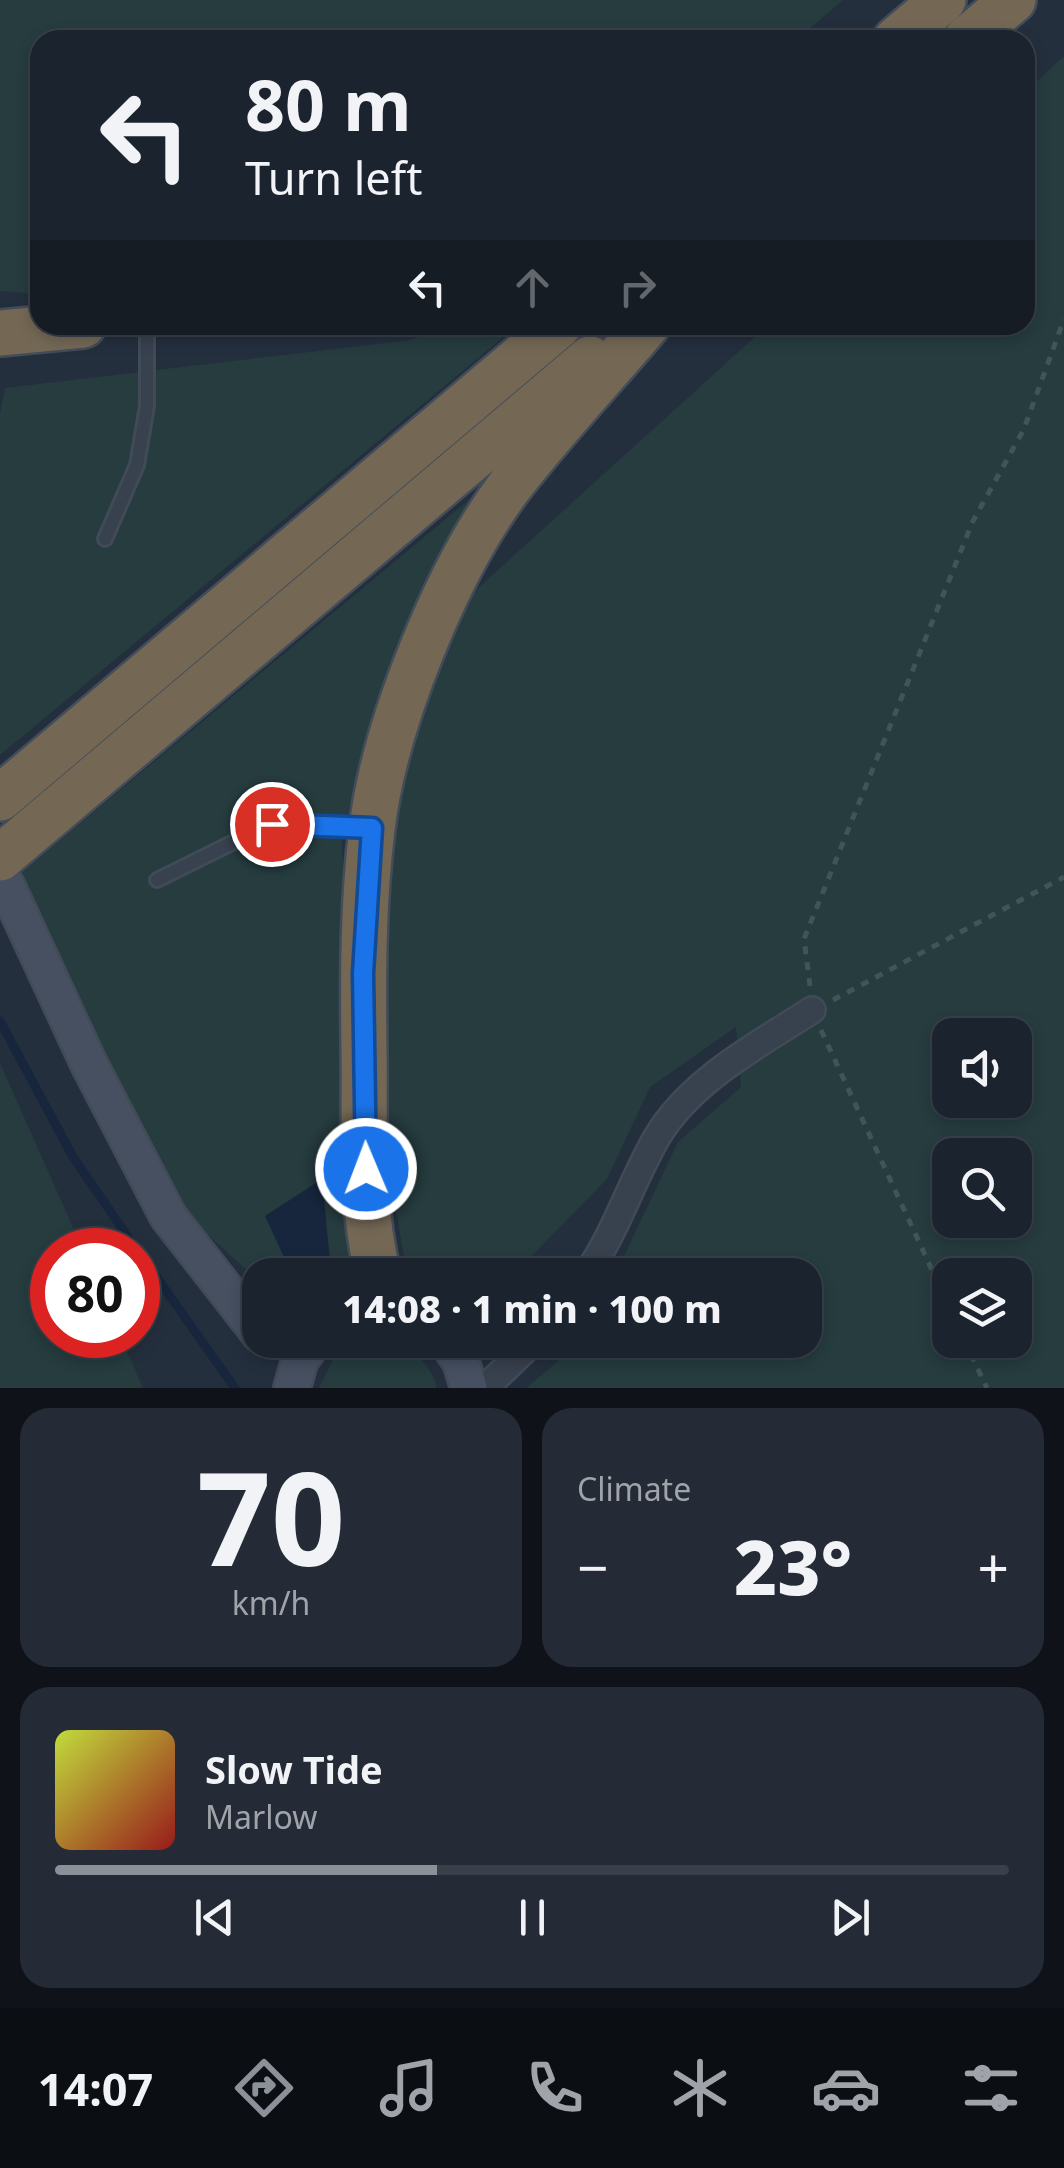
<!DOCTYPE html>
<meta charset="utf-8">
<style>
:root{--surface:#1b232e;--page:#242b36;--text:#f1f3f6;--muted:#a0a4aa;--line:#39404a;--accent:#8c9099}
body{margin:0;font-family:"Noto Sans",sans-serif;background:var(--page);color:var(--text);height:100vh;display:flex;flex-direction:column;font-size:38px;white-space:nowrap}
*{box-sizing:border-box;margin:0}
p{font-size:32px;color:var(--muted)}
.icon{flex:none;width:55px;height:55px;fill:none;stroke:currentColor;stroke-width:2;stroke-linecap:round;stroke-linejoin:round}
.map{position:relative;height:1388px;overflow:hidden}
.details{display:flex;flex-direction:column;gap:20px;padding:20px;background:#0f1319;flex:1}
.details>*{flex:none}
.hud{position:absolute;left:30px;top:30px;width:1005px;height:305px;border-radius:30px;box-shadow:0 5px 15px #0003,0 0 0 2px var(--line);background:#1b232e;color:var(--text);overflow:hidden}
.fabs{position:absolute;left:932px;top:1018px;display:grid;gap:20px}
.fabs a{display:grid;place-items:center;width:100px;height:100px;border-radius:20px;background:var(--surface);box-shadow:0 5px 15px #0003,0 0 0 2px var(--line);font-size:50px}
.speed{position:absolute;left:30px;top:1228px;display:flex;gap:20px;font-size:50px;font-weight:700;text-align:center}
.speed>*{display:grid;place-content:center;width:130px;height:130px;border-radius:50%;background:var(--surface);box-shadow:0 5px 15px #0003,0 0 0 2px var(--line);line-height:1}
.speed .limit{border:15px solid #d22;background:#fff;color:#111}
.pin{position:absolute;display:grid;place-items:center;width:85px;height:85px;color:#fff;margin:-42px;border:5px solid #fff;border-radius:50%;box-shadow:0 2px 10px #0007}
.me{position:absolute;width:110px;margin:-55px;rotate:359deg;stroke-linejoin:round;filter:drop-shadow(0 0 8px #0008)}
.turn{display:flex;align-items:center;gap:35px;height:210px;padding:0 50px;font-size:45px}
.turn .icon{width:130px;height:130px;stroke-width:2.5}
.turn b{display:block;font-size:70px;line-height:85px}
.lanes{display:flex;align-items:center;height:95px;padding:0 50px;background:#0003;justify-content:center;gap:50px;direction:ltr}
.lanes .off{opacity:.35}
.big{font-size:75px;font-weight:800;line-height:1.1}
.details .tile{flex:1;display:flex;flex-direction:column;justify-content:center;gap:15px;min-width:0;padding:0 35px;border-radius:30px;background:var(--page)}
.details .dial{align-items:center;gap:0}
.dial b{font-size:130px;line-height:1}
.song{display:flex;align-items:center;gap:30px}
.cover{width:120px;height:120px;border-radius:15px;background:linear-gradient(135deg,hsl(70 70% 55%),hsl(0 70% 35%))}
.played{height:10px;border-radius:5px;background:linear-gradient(90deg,var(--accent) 40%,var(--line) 40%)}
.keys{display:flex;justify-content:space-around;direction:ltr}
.heat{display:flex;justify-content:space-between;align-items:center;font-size:55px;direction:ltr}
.details .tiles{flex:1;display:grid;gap:20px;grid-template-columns:1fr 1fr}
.tile:last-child{grid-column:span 2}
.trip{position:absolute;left:242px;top:1258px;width:580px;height:100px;border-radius:30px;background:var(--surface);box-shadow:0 5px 15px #0003,0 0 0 2px var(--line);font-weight:800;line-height:100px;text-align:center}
.dock{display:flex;height:160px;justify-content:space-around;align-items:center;background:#0b0e12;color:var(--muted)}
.dock .icon{width:70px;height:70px}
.dock .on{color:var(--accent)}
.dock b{font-size:45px;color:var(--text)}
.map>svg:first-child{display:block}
.green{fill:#263c3f;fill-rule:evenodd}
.water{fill:#17263c}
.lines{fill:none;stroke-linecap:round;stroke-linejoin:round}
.stream{stroke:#17263c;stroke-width:9}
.lane-casing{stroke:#414a57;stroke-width:18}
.street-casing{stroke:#414a57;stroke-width:30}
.secondary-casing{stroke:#414a57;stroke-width:40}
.highway-casing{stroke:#434c59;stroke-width:50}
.path{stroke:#3f5557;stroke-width:5;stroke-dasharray:8 8;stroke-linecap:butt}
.lane{stroke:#38414e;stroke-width:12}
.street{stroke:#38414e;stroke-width:25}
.secondary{stroke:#465061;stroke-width:35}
.highway{stroke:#746855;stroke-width:45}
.route-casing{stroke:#114b97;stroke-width:25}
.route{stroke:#1a73e8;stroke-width:18}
</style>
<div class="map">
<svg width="1064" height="1388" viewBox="0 0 1064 1388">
<rect width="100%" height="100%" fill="#242f3e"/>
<!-- green -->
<path class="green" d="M 0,0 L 843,0 L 796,40 L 40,40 L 40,294 L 0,291 Z
M 1064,56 L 1064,1388 L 526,1388 L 583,1340 L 805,1340 L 805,1275 L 615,1275 L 678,1142 L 741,1087 L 736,1027 L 650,1087 L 607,1179 L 513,1275 L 407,1275 L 388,1161 L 382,832 L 457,607 L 768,325 L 1025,325 L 1025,92 ZM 950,1035 L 1015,1035 L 1015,1100 L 950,1100 ZM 950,1155 L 1015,1155 L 1015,1220 L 950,1220 ZM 950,1275 L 1015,1275 L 1015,1340 L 950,1340 Z
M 441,325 L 518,325 L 0,755 L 0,413 L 5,388 L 411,340 Z
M 488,484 L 364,756 L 342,837 L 352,1163 L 366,1275 L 260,1275 L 260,1282 L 177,1207 L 26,889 L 23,871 Z
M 0,1063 L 83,1250 L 52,1250 L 52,1335 L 120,1335 L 143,1388 L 0,1388 Z
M 368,1341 C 401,1341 428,1354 437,1388 L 319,1388 L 334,1358 Z"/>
<!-- water -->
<path class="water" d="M 322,1179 L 331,1271 L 289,1268 L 265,1216 Z"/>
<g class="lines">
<!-- stream -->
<path class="stream" d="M 0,1021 L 73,1157 L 137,1250
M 138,1251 L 235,1388"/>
<!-- lane casing -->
<g class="lane-casing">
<path id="lane" d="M 105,539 L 137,465 L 147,406 L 147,325
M 157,880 L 272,823 L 366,827"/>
</g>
<!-- street casing -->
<g class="street-casing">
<path id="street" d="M 586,1275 C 616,1232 631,1182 657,1137 C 691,1080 758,1045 812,1010
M 485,1388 L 535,1340"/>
</g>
<!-- secondary casing -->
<g class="secondary-casing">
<path id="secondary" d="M 0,872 L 89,1064 L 168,1216 L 260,1334
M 446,1340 L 461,1362 L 469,1388
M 292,1388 L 300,1360 L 315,1340"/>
</g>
<!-- highway casing -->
<g class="highway-casing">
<path id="highway" d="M 896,40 L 943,0
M 966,40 L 1013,0
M 0,333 L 83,325
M 0,798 L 559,325
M 0,858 L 590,359
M 378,1275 C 360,1202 365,1123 364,1049 C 363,976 363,901 372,829 C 384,725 447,570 509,487 C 552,431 601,379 647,325"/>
</g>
<!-- path -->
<path class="path" d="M 810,986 L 804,939 L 973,521 L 1024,429 L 1064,319
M 833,1000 L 1064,877
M 821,1030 L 950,1309
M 964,1340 L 987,1388"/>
<!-- lane -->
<use href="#lane" class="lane"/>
<!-- street -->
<use href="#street" class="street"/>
<!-- secondary -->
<use href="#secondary" class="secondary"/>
<!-- highway -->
<use href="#highway" class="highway"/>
</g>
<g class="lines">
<!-- route casing -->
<g class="route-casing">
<path id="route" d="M 272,824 L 372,828 L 363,973 L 366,1169"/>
</g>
<!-- route -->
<use href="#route" class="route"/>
</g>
</svg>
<div class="fabs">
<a><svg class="icon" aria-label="sound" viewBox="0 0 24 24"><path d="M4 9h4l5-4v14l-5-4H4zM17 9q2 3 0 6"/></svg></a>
<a><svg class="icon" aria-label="search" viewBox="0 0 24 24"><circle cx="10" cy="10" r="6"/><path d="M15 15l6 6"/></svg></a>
<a><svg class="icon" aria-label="layers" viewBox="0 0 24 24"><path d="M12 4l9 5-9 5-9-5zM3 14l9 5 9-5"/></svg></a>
</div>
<div class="speed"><div class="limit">80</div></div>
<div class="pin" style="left:272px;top:824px;background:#d93025"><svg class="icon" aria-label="arrive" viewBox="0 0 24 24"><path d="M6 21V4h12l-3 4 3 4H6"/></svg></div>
<svg class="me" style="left:366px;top:1169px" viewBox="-20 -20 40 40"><circle r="17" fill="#1a73e8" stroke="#fff" stroke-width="3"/><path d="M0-11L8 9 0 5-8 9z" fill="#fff"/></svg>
<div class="trip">14:08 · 1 min · 100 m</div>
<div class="hud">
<div class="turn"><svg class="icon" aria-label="left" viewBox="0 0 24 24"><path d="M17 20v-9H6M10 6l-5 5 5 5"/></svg><div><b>80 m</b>Turn left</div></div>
<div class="lanes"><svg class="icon" aria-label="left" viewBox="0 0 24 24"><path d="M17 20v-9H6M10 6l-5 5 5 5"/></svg><svg class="icon off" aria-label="ahead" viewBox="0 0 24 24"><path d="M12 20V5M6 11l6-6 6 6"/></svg><svg class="icon off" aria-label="right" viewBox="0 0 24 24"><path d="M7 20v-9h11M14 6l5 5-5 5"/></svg></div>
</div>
</div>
<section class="details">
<div class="tiles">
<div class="tile dial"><b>70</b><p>km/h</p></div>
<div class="tile"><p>Climate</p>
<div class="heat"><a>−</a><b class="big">23°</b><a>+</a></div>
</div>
<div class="tile">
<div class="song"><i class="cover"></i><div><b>Slow Tide</b><p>Marlow</p></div></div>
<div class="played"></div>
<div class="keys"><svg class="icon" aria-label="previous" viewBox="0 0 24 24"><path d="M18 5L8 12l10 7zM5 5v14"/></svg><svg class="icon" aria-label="pause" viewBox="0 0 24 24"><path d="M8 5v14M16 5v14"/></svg><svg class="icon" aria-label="next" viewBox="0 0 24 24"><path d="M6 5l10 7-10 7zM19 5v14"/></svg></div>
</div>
</div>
</section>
<nav class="dock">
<b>14:07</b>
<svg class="icon on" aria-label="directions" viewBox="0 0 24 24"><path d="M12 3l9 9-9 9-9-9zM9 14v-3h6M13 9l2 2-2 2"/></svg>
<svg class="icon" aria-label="music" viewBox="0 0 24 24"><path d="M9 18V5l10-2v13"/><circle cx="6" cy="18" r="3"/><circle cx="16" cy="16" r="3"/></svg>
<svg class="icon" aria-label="phone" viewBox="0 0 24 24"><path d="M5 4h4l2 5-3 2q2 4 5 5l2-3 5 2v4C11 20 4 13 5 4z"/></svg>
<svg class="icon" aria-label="climate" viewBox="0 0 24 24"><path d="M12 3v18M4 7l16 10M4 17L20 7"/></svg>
<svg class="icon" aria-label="car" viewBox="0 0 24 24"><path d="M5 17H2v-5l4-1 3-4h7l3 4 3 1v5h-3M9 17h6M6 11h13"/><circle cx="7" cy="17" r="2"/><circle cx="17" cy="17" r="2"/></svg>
<svg class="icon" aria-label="filters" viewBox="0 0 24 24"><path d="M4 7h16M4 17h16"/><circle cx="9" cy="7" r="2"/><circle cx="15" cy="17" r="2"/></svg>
</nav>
